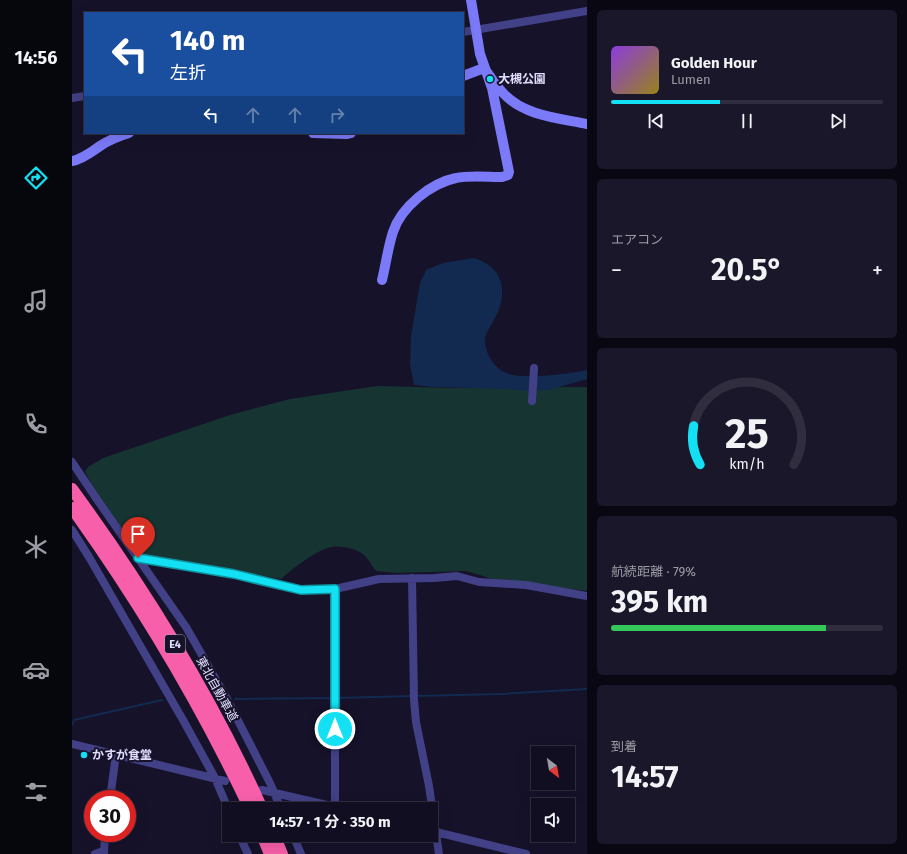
<!DOCTYPE html>
<html lang="ja">
<meta charset="utf-8">
<style>
:root{--surface:#100e20;--page:#191729;--text:#f1f3f6;--muted:#9c9ca5;--line:#302e3e;--accent:#14e0f3}
body{margin:0;font-family:"Fira Sans","Noto Sans JP",sans-serif;background:var(--page);color:var(--text);height:100vh;display:flex;flex-direction:column;font-size:15px;white-space:nowrap}
*{box-sizing:border-box;margin:0}
p{font-size:13px;color:var(--muted)}
.icon{flex:none;width:22px;height:22px;fill:none;stroke:currentColor;stroke-width:2;stroke-linecap:round;stroke-linejoin:round}
.map{position:relative;flex:1;overflow:hidden}
.sheet{display:flex;flex-direction:column;gap:10px;padding:10px;background:#090812;width:320px}
.sheet>*{flex:none}
.hud{position:absolute;left:12px;top:12px;width:380px;height:122px;border-radius:0px;box-shadow:0 4px 16px #0002,0 0 0 1px var(--line);background:#1a4fa0;color:#fff;overflow:hidden}
.needle{width:26px;rotate:149deg}
.fabs{position:absolute;left:459px;top:746px;display:grid;gap:8px}
.fabs a{display:grid;place-items:center;width:44px;height:44px;border-radius:0px;background:var(--surface);box-shadow:0 4px 16px #0002,0 0 0 1px var(--line);font-size:20px}
.speed{position:absolute;left:12px;top:790px;display:flex;gap:8px;font-size:20px;font-weight:700;text-align:center}
.speed>*{display:grid;place-content:center;width:52px;height:52px;border-radius:50%;background:var(--surface);box-shadow:0 4px 16px #0002,0 0 0 1px var(--line);line-height:1}
.speed .limit{border:6px solid #d22;background:#fff;color:#111}
.pin{position:absolute;display:grid;place-items:center;width:34px;height:34px;color:#fff;margin:-41px -17px;border-radius:50% 50% 50% 0;rotate:-45deg;box-shadow:0 0 4px #0007}
.pin .icon{rotate:45deg}
.me{position:absolute;width:44px;margin:-22px;rotate:0deg;stroke-linejoin:round;filter:drop-shadow(0 0 3px #0008)}
.turn{display:flex;align-items:center;gap:14px;height:84px;padding:0 20px;font-size:18px}
.turn .icon{width:52px;height:52px;stroke-width:2.5}
.turn b{display:block;font-size:28px;line-height:34px}
.lanes{display:flex;align-items:center;height:38px;padding:0 20px;background:#0003;justify-content:center;gap:20px;direction:ltr}
.lanes .off{opacity:.35}
.big{font-size:30px;font-weight:700;line-height:1.1}
.sheet .tile{flex:1;display:flex;flex-direction:column;justify-content:center;gap:6px;min-width:0;padding:0 14px;border-radius:6px;background:var(--page)}
.sheet .dial{align-items:center;gap:0}
.dial svg{height:104px;overflow:visible;fill:none;stroke:var(--line);stroke-width:7;stroke-linecap:round;text-anchor:middle}
.dial text{fill:var(--text);stroke:none}
.song{display:flex;align-items:center;gap:12px}
.cover{width:48px;height:48px;border-radius:6px;background:linear-gradient(135deg,hsl(270 70% 55%),hsl(50 70% 35%))}
.played{height:4px;border-radius:2px;background:linear-gradient(90deg,var(--accent) 40%,var(--line) 40%)}
.keys{display:flex;justify-content:space-around;direction:ltr}
.heat{display:flex;justify-content:space-between;align-items:center;font-size:22px;direction:ltr}
.charge{height:6px;border-radius:3px;background:linear-gradient(90deg,#34c759 79%,var(--line) 0)}
.trip{position:absolute;left:150px;top:802px;width:216px;height:40px;border-radius:0px;background:var(--surface);box-shadow:0 4px 16px #0002,0 0 0 1px var(--line);font-weight:700;line-height:40px;text-align:center}
main{display:flex;flex:1;min-height:0}
.dock{display:flex;flex-direction:column;width:72px;justify-content:space-around;align-items:center;background:#06060d;color:var(--muted)}
.dock .icon{width:28px;height:28px}
.dock .on{color:var(--accent)}
.dock b{font-size:18px;color:var(--text)}
.map>svg:first-child{display:block}
.green{fill:#163432}
.water{fill:#122a4f}
.lines{fill:none;stroke-linecap:round;stroke-linejoin:round}
.stream{stroke:#122a4f;stroke-width:2}
.street{stroke:#424086;stroke-width:8}
.secondary{stroke:#7b7af8;stroke-width:10}
.highway{stroke:#f75faa;stroke-width:12}
.route-casing{stroke:#0d929e;stroke-width:10}
.route{stroke:#14e0f3;stroke-width:7}
.poi-dot{fill:#14e0f3;stroke:#16122a;stroke-width:1.5}
.labels{text-anchor:middle;stroke-width:4;stroke-linejoin:round;paint-order:stroke}
.shield{fill:#16122a;stroke:#a4a0be;stroke-width:1}
.shield-label{font-size:11px;font-weight:bold;fill:#e1ddfd}
.poi-label{font-size:12px;font-weight:bold;fill:#e1ddfd;stroke:#16122a;text-anchor:start}
.street-label{font-size:12px;fill:#e1ddfd;stroke:#16122a}
</style>
<main>
<nav class="dock">
<b>14:56</b>
<svg class="icon on" aria-label="directions" viewBox="0 0 24 24"><path d="M12 3l9 9-9 9-9-9zM9 14v-3h6M13 9l2 2-2 2"/></svg>
<svg class="icon" aria-label="music" viewBox="0 0 24 24"><path d="M9 18V5l10-2v13"/><circle cx="6" cy="18" r="3"/><circle cx="16" cy="16" r="3"/></svg>
<svg class="icon" aria-label="phone" viewBox="0 0 24 24"><path d="M5 4h4l2 5-3 2q2 4 5 5l2-3 5 2v4C11 20 4 13 5 4z"/></svg>
<svg class="icon" aria-label="climate" viewBox="0 0 24 24"><path d="M12 3v18M4 7l16 10M4 17L20 7"/></svg>
<svg class="icon" aria-label="car" viewBox="0 0 24 24"><path d="M5 17H2v-5l4-1 3-4h7l3 4 3 1v5h-3M9 17h6M6 11h13"/><circle cx="7" cy="17" r="2"/><circle cx="17" cy="17" r="2"/></svg>
<svg class="icon" aria-label="filters" viewBox="0 0 24 24"><path d="M4 7h16M4 17h16"/><circle cx="9" cy="7" r="2"/><circle cx="15" cy="17" r="2"/></svg>
</nav>
<div class="map">
<svg width="515" height="854" viewBox="0 0 515 854">
<rect width="100%" height="100%" fill="#16122a"/>
<!-- green -->
<path class="green" d="M 305,386 L 387,388 L 515,387 L 515,591 L 424,580 L 394,571 L 324,573 L 304,571 C 300,566 296,558 291,554 C 282,548 266,544 255,548 C 240,554 221,568 209,579 L 72,556 L 65,549 L 25,494 L 13,472 L 16,467 L 31,458 L 158,415 L 218,399 Z"/>
<!-- water -->
<path class="water" d="M 402,258 C 425,266 435,281 428,306 C 425,317 417,327 413,337 C 412,352 421,367 434,373 C 451,380 497,374 515,370 L 515,379 L 477,390 L 452,391 L 435,389 L 363,387 L 342,385 L 338,364 L 339,336 L 348,283 L 354,270 L 371,263 Z"/>
<g class="lines">
<!-- stream -->
<path class="stream" d="M 344,696 L 429,694 L 515,689
M 264,698 L 340,696
M 163,699 L 260,698
M 0,725 L 2,720 L 90,700"/>
<!-- street -->
<path class="street" d="M 391,32 L 515,11
M 0,98 L 13,96
M 460,401 L 462,368
M 0,462 L 24,498 L 114,627 L 155,699 L 198,783 L 209,809
M 0,530 L 17,557 L 111,720 L 143,778 L 157,811
M 66,557 L 162,574 L 229,590 L 263,589 L 307,579 L 362,578 L 385,576 L 407,582 L 454,585 L 515,596
M 340,578 L 342,700 L 344,722 L 357,786 L 367,854
M 0,744 L 153,781
M 190,790 L 272,809
M 38,799 L 44,754
M 263,807 L 263,589
M 360,831 L 454,854
M 167,835 L 176,854
M 221,835 L 229,854
M 23,854 L 31,851
M 32,854 L 33,833"/>
<!-- secondary -->
<path class="secondary" d="M 391,76 L 412,68 C 418,76 424,86 431,93 C 452,116 486,118 515,124
M 241,133 L 274,134 L 279,133
M 0,161 C 11,159 19,152 28,146 C 37,140 47,136 57,133
M 310,280 C 314,264 316,247 321,232 C 329,207 359,183 384,178 C 397,175 416,177 430,177 L 436,175 L 437,172 L 420,88 L 408,54 L 399,0"/>
<!-- highway -->
<path class="highway" d="M 0,489 C 73,589 139,695 190,809
M 0,508 C 68,603 128,703 178,809
M 190,835 L 198,854
M 202,835 L 210,854"/>
</g>
<g class="lines">
<!-- route casing -->
<g class="route-casing">
<path id="route" d="M 66,558 L 162,574 L 229,590 L 263,589 L 263,729"/>
</g>
<!-- route -->
<use href="#route" class="route"/>
</g>
<!-- markers -->
<g class="poi-dot">
<circle cx="418" cy="79" r="4"/>
<circle cx="12" cy="755" r="4"/>
</g>
<g class="labels">
<!-- shield labels -->
<rect class="shield" x="93" y="635" width="20" height="18" rx="3"/>
<g class="shield-label">
<text x="103" y="648">E4</text>
</g>
<!-- poi labels -->
<g class="poi-label">
<text x="426" y="83">大槻公園</text>
<text x="20" y="759">かすが食堂</text>
</g>
<!-- street labels -->
<g class="street-label">
<text transform="translate(145 689) rotate(61)" y="4">東北自動車道</text>
</g>
</g>
</svg>
<div class="fabs">
<a><svg class="needle" viewBox="-14 -14 28 28"><path d="M0-13l5 13h-10z" fill="#e53935"/><path d="M0 13l5-13h-10z" fill="#9c9ca5"/></svg></a>
<a><svg class="icon" aria-label="sound" viewBox="0 0 24 24"><path d="M4 9h4l5-4v14l-5-4H4zM17 9q2 3 0 6"/></svg></a>
</div>
<div class="speed"><div class="limit">30</div></div>
<div class="pin" style="left:66px;top:558px;background:#d93025"><svg class="icon" aria-label="arrive" viewBox="0 0 24 24"><path d="M6 21V4h12l-3 4 3 4H6"/></svg></div>
<svg class="me" style="left:263px;top:729px" viewBox="-20 -20 40 40"><circle r="17" fill="#14e0f3" stroke="#fff" stroke-width="3"/><path d="M0-11L8 9 0 5-8 9z" fill="#fff"/></svg>
<div class="trip">14:57 · 1 分 · 350 m</div>
<div class="hud">
<div class="turn"><svg class="icon" aria-label="left" viewBox="0 0 24 24"><path d="M17 20v-9H6M10 6l-5 5 5 5"/></svg><div><b>140 m</b>左折</div></div>
<div class="lanes"><svg class="icon" aria-label="left" viewBox="0 0 24 24"><path d="M17 20v-9H6M10 6l-5 5 5 5"/></svg><svg class="icon off" aria-label="ahead" viewBox="0 0 24 24"><path d="M12 20V5M6 11l6-6 6 6"/></svg><svg class="icon off" aria-label="ahead" viewBox="0 0 24 24"><path d="M12 20V5M6 11l6-6 6 6"/></svg><svg class="icon off" aria-label="right" viewBox="0 0 24 24"><path d="M7 20v-9h11M14 6l5 5-5 5"/></svg></div>
</div>
</div>
<section class="sheet">
<div class="tile">
<div class="song"><i class="cover"></i><div><b>Golden Hour</b><p>Lumen</p></div></div>
<div class="played"></div>
<div class="keys"><svg class="icon" aria-label="previous" viewBox="0 0 24 24"><path d="M18 5L8 12l10 7zM5 5v14"/></svg><svg class="icon" aria-label="pause" viewBox="0 0 24 24"><path d="M8 5v14M16 5v14"/></svg><svg class="icon" aria-label="next" viewBox="0 0 24 24"><path d="M6 5l10 7-10 7zM19 5v14"/></svg></div>
</div>
<div class="tile"><p>エアコン</p>
<div class="heat"><a>−</a><b class="big">20.5°</b><a>+</a></div>
</div>
<div class="tile dial"><svg viewBox="0 0 100 80">
<path d="M14 69A42 42 0 1 1 86 69"/>
<path d="M14 69A42 42 0 0 1 9 39" stroke="#14e0f3"/>
<text x="50" y="56" font-size="32" font-weight="700">25</text>
<text x="50" y="72" font-size="11">km/h</text>
</svg></div>
<div class="tile"><p>航続距離 · 79%</p><b class="big">395 km</b><div class="charge"></div></div>
<div class="tile"><p>到着</p><b class="big">14:57</b></div>
</section>
</main>
